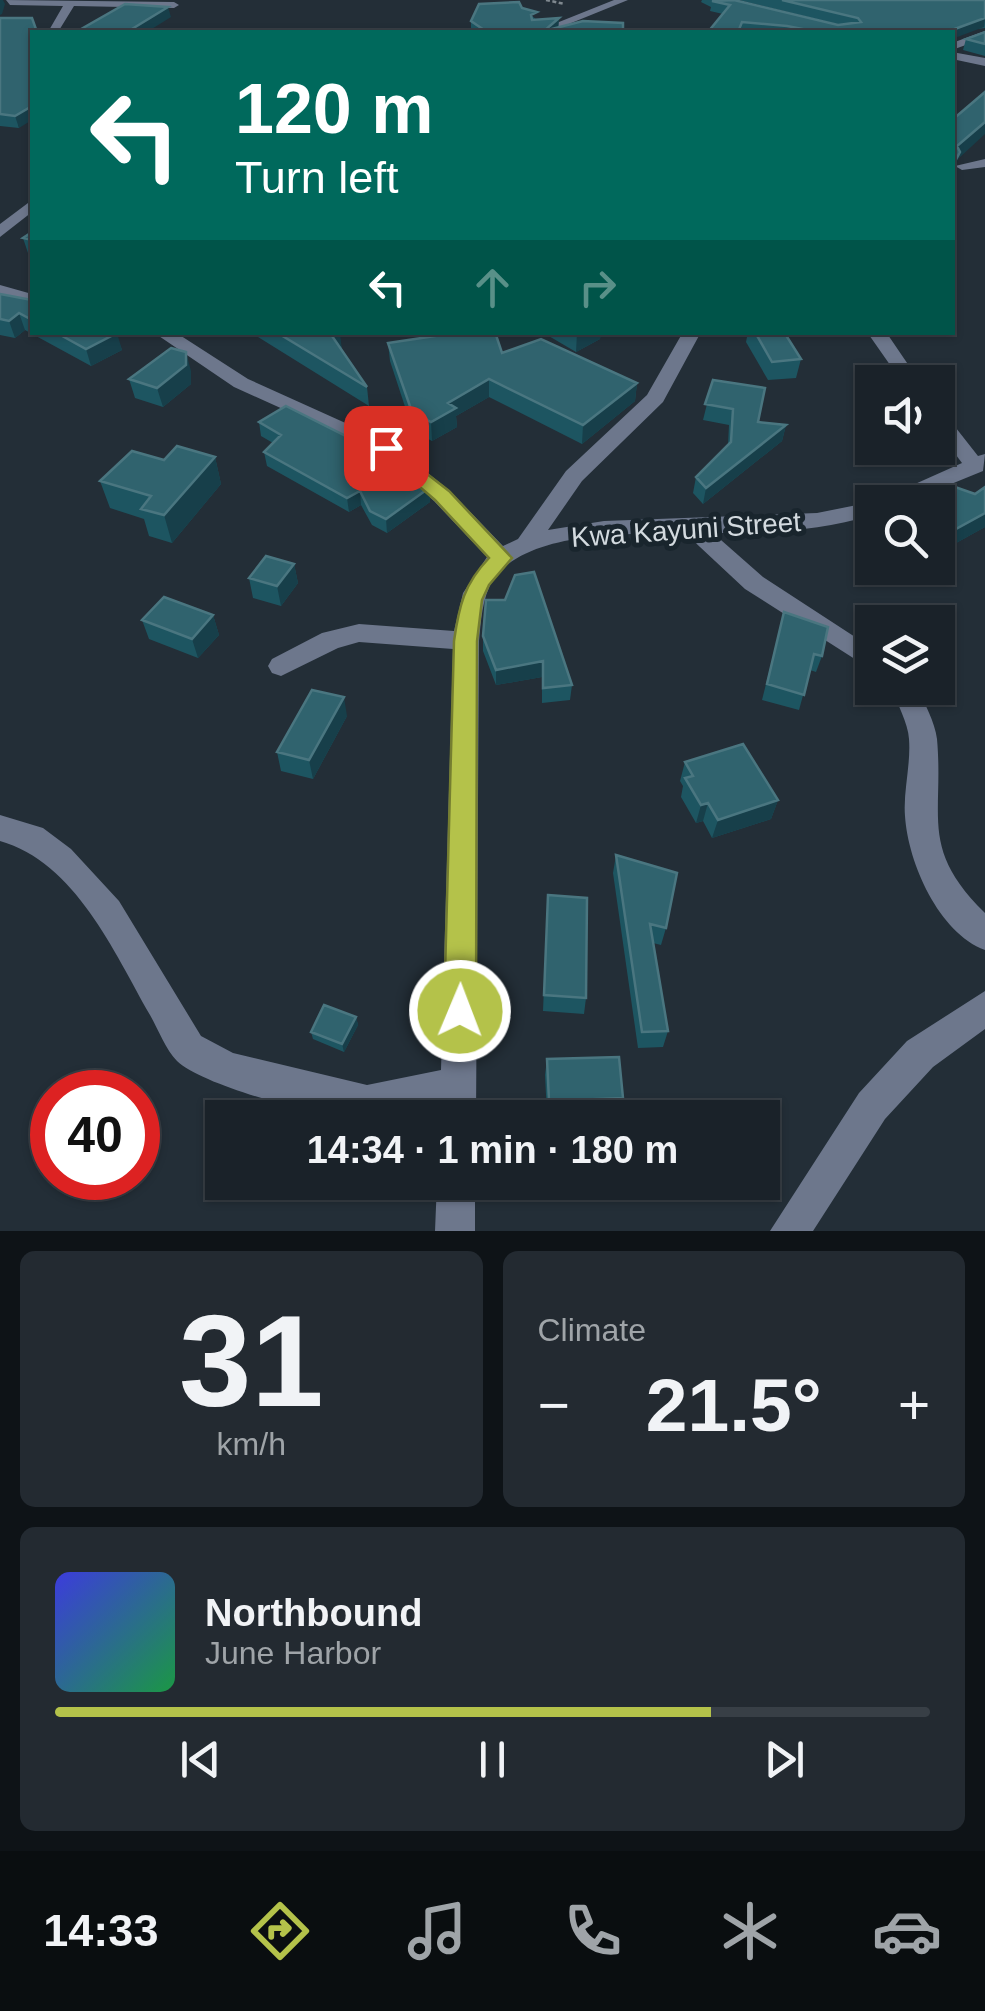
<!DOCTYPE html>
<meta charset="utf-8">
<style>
:root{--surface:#1a2229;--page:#232a31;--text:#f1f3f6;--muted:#9fa4a8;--line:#383f46;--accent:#b4c24a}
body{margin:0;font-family:Arial,sans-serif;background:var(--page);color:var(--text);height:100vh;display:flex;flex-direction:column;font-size:38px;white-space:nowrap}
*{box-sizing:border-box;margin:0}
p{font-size:32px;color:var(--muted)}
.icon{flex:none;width:55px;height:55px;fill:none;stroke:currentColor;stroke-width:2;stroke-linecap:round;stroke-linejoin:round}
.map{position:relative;height:1231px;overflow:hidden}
.details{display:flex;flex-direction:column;gap:20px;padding:20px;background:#0e1317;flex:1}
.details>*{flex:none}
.top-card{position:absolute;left:30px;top:30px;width:925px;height:305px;border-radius:0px;box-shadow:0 2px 8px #0004,0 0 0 2px var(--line);background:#00695c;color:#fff;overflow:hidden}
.controls{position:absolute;left:855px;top:365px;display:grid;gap:20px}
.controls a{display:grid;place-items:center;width:100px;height:100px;border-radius:0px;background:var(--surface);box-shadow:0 2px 8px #0004,0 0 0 2px var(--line);font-size:50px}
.speed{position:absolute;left:30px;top:1070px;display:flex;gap:20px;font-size:50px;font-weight:700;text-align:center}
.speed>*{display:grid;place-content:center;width:130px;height:130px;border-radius:50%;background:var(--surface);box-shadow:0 2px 8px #0004,0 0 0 2px var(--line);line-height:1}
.speed .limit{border:15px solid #d22;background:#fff;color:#111}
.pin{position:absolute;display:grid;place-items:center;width:85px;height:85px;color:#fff;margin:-42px;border-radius:20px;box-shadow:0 5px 15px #0006}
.me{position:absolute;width:110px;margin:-55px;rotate:1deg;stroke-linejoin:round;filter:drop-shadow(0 0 8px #0008)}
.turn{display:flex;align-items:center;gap:35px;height:210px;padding:0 40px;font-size:45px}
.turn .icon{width:130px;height:130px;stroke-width:2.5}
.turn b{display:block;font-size:70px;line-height:85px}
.lanes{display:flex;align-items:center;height:95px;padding:0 40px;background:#0003;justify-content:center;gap:50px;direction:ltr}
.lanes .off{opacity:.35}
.big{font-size:75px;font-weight:800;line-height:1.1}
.details .widget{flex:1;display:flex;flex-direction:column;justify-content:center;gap:15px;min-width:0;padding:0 35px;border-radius:15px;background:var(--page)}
.details .dial{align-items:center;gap:0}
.dial b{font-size:130px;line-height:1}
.song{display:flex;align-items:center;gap:30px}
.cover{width:120px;height:120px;border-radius:15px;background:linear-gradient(135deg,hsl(240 70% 55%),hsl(140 70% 35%))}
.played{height:10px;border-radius:5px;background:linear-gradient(90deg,var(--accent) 75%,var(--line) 75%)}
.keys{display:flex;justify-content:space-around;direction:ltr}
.heat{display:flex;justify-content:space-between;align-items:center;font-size:55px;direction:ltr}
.details .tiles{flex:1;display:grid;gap:20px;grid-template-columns:1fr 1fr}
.widget:last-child{grid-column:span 2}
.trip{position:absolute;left:205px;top:1100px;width:575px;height:100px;border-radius:0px;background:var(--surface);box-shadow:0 2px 8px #0004,0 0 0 2px var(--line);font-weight:800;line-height:100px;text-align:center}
.tab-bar{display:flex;height:160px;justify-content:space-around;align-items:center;background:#0a0e10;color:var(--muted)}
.tab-bar .icon{width:70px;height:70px}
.tab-bar .selected{color:var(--accent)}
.tab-bar b{font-size:45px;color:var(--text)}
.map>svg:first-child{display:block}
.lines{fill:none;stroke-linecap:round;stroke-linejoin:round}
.path{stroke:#7f888f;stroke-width:2.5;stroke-dasharray:4 2.5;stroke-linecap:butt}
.minor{fill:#6d778c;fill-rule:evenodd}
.wall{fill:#1d5561}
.shaded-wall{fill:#173f4a}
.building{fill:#30636e;stroke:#4a7680;stroke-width:2.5}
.route{fill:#b4c24a;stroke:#757e30;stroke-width:2.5}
.labels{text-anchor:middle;stroke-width:10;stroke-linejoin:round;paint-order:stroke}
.street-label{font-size:28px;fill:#d3dadf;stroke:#19252d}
</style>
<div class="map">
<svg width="985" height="1231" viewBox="0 0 985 1231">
<rect width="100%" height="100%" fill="#232e37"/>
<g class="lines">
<!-- path -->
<path class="path" d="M 546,0 L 565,4"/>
<!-- minor -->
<path class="minor" d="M 6,0 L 174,2 L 179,5 L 174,8 L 74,6 L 58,32 L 48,32 L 63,6 L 10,5 Z
M 614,0 L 628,0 L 549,32 L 534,32 Z
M 985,31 L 985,38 L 952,50 L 952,43 Z
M 952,52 L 985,58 L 985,66 L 952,59 Z
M 985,159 L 985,167 L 962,170 L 955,166 Z
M 32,200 L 32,212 L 0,237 L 0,224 Z
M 0,285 L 32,294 L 32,304 L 0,295 Z
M 153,332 L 175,332 L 248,379 L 392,444 L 450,491 L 503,546 L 518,539 L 566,471 L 647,395 L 683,332 L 701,332 L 663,402 L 582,481 L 548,530 L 604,521 L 817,513 L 877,501 L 962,463 L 938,431 L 938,412 L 945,414 L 978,456 L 985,454 L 983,471 L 907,502 L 872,502 L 872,515 C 820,531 768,533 713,533 L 763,577 L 872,648 L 872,670 L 745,589 L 685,533 C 631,534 527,530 493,580 C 482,598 481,621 479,641 L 476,1118 L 440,1118 L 440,1107 C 412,1112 386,1118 357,1118 C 320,1117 203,1086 177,1061 C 166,1050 158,1029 150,1015 C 114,952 75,862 0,841 L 0,815 L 43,828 L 71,849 L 119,901 L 201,1036 L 233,1053 L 367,1085 L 441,1070 L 453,649 L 359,642 L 338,648 L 281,676 L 272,673 L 268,666 L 272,659 L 322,633 L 359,624 L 454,631 L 463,593 L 487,557 L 434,501 L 378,452 L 234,387 Z
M 867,332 L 886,332 L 920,382 L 902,382 Z
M 892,688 L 918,688 C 924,703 935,722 937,739 C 944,817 919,848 985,913 L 985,950 C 939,933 908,863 905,816 C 903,791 911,765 909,739 C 908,723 897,704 892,688 Z
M 985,991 L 985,1029 L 933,1067 L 885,1119 L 813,1231 L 770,1231 L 859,1093 L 907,1041 Z
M 437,1182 L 475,1182 L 475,1231 L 435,1231 Z"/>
</g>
<!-- wall -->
<path class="wall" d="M 702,0 L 734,0 L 838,25 L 841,25 L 739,0 L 985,0 L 985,28 L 952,32 L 740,32 L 723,14 L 710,11 L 711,7 L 701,2 Z
M 522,8 L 537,20 L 559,18 L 558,27 L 623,32 L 471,32 L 471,21 Z
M 0,18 L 19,128 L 0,126 Z
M 985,32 L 985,56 L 963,50 L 966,39 Z
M 32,232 L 32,256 L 29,256 L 23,238 Z
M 0,294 L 32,300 L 32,332 L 115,332 L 122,350 L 91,366 L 25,330 L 15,338 L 0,335 Z
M 250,332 L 339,332 L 342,351 L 367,387 L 369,406 Z
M 411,332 L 495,332 L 502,353 L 637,383 L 635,401 L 582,444 L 489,397 L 456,416 L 457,427 L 432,441 L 413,431 L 390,361 L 388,343 L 422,338 Z
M 542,332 L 601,332 L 600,339 L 576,352 Z
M 748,332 L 784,332 L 801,359 L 796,378 L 768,380 L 746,342 Z
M 191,371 L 191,384 L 163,407 L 135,398 L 129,379 Z
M 713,380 L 758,422 L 786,425 L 782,441 L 703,504 L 693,493 L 696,477 L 728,445 L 729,425 L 703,420 Z
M 259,422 L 429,488 L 430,502 L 387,533 L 372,525 L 361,505 L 349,512 L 267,466 L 264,452 L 273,443 L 261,436 Z
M 892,448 L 919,448 L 917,452 Z
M 215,457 L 221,484 L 172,543 L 149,536 L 144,519 L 110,508 L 100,481 L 164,460 Z
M 985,487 L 985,527 L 938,553 L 938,502 L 975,494 Z
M 294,564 L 298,583 L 281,606 L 253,598 L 249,578 Z
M 877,568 L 926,568 L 925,570 L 896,587 L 876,571 Z
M 784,612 L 822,656 L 816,672 L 810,670 L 799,710 L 762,700 Z
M 213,615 L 219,635 L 198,658 L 149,639 L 142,620 Z
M 483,636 L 572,685 L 570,700 L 542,703 L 542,677 L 496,685 L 483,651 Z
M 347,716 L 313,779 L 281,771 L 277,752 Z
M 685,762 L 778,800 L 771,819 L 712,838 L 703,821 L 696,823 L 681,797 L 683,786 L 680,781 Z
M 616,855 L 666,928 L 661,945 L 653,943 L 668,1031 L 663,1047 L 638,1048 L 613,873 Z
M 547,913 L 586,998 L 584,1014 L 543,1011 Z
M 356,1017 L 358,1025 L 344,1052 L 313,1039 L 311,1032 Z
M 547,1059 L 623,1098 L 620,1113 L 547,1115 L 545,1075 Z"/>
<!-- shaded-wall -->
<path class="shaded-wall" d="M 0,0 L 3,0 L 5,4 L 2,14 L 0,15 Z
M 168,7 L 171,17 L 147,32 L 127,32 Z
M 559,18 L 558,32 L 544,32 Z
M 985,18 L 984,27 L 952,39 L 952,30 Z
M 32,106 L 32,120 L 19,128 L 15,116 Z
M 985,122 L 985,134 L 958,159 L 952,173 L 957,146 Z
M 19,313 L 25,330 L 15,338 L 9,321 Z
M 579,332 L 601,332 L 600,339 L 576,352 L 577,333 Z
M 117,333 L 122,350 L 91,366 L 86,349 Z
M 340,333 L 342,351 L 332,336 Z
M 186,352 L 191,371 L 191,384 L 163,407 L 157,388 Z
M 489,379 L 489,397 L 456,416 L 457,427 L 432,441 L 431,422 L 448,403 Z
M 637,383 L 635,401 L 582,444 L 583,425 Z
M 786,425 L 782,441 L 703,504 L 706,488 Z
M 215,457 L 221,484 L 172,543 L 164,515 Z
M 429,488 L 430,502 L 387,533 L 386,519 Z
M 360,491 L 361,505 L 349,512 L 347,498 Z
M 985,513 L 985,527 L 938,553 L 938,548 L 943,536 Z
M 294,564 L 298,583 L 281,606 L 277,586 Z
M 916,568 L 926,568 L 925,570 L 896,587 L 900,577 Z
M 213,615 L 219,635 L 198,658 L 192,639 Z
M 543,661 L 542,677 L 496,685 L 496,670 Z
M 344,697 L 347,716 L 313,779 L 309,760 Z
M 778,800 L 771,819 L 712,838 L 718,820 Z
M 708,803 L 703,821 L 696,823 L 701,805 Z
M 356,1017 L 358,1025 L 344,1052 L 342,1044 Z"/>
<!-- building -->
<path class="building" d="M 734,0 L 838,25 L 861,22 L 858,18 L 782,0 L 985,0 L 985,18 L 952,30 L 952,32 L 818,32 L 787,26 L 742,22 L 738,32 L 708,32 L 730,5 L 712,1 Z
M 519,2 L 522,8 L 537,12 L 531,15 L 532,20 L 559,18 L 544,31 L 583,21 L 623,23 L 623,32 L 487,32 L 471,21 L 479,4 Z
M 125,4 L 168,7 L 127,32 L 76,32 Z
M 0,18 L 32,18 L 37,32 L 32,32 L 32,106 L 15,116 L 0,114 Z
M 985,32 L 985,44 L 966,39 Z
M 985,92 L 985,122 L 957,146 L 960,152 L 952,167 L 952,120 Z
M 32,232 L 32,240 L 23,238 Z
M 0,294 L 32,300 L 32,320 L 19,313 L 9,321 L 0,319 Z
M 55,332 L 115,332 L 117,333 L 86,349 Z
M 276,332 L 339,332 L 332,336 L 367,387 Z
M 444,332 L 495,332 L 502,353 L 541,339 L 637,383 L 583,425 L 489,379 L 448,403 L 456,408 L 431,422 L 412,412 L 388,343 L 448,334 Z
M 755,332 L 784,332 L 801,359 L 772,362 Z
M 171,348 L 186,352 L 186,365 L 157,388 L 129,379 Z
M 713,380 L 765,388 L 758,422 L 786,425 L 706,488 L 696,477 L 731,442 L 733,409 L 705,404 Z
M 286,406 L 344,435 L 351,432 L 429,488 L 386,519 L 370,511 L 360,491 L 347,498 L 264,452 L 281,435 L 259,422 Z
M 177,446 L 215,457 L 164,515 L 141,509 L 151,496 L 100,481 L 132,451 L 164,460 Z
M 952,486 L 975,494 L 985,487 L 985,513 L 943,536 L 938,528 L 938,502 L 924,502 L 947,496 Z
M 266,556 L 294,564 L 277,586 L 249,578 Z
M 888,568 L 916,568 L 900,577 Z
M 534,572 L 572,685 L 543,688 L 543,661 L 496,670 L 483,636 L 486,600 L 505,600 L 515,575 Z
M 164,597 L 213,615 L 192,639 L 142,620 Z
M 784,612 L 828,627 L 822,656 L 814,654 L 804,695 L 767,684 Z
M 312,690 L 344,697 L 309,760 L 277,752 Z
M 743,744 L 778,800 L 718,820 L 708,803 L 701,805 L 685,778 L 693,776 L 685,762 Z
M 616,855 L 677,873 L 666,928 L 650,924 L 668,1031 L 642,1032 Z
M 548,895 L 587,898 L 586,998 L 544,995 Z
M 324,1005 L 356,1017 L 342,1044 L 311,1032 Z
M 619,1057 L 623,1098 L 549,1101 L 547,1059 Z"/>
<!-- route -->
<path class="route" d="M 386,442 L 449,491 L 512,558 L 489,585 L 482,600 L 477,641 L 476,1011 L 471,1022 L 460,1026 L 449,1022 L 444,1011 L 454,641 C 459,606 464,584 489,558 L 435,500 L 379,452 L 379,444 Z"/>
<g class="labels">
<!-- street labels -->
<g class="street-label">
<text transform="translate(686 529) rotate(-4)" y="10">Kwa Kayuni Street</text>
</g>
</g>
</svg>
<div class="controls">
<a><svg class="icon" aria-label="sound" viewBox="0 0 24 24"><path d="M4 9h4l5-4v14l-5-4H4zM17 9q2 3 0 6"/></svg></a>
<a><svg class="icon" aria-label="search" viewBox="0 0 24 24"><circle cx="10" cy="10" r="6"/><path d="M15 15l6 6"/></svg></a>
<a><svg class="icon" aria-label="layers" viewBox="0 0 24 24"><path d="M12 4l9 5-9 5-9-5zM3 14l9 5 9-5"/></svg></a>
</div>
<div class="speed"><div class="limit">40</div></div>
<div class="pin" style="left:386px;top:448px;background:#d93025"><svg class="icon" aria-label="arrive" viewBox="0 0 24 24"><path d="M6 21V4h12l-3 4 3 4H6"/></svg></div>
<svg class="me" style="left:460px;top:1011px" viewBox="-20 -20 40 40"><circle r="17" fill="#b4c24a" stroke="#fff" stroke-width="3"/><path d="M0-11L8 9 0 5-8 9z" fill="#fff"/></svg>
<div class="trip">14:34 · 1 min · 180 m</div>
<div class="top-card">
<div class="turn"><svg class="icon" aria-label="left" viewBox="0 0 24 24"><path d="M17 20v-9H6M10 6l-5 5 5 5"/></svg><div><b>120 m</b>Turn left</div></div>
<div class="lanes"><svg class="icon" aria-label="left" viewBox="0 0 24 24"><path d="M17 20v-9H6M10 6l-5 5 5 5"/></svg><svg class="icon off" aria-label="ahead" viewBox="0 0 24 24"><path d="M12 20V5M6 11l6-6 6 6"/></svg><svg class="icon off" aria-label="right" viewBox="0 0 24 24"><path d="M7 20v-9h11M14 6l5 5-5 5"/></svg></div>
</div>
</div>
<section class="details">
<div class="tiles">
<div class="widget dial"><b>31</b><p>km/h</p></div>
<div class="widget"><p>Climate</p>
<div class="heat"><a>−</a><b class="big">21.5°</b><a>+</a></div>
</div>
<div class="widget">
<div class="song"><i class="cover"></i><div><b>Northbound</b><p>June Harbor</p></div></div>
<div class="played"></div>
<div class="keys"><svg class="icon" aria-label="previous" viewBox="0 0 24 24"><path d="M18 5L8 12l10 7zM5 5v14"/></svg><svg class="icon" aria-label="pause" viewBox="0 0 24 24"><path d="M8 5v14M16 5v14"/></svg><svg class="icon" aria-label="next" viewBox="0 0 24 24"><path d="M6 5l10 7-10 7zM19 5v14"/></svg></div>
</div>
</div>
</section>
<nav class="tab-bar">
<b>14:33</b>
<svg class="icon selected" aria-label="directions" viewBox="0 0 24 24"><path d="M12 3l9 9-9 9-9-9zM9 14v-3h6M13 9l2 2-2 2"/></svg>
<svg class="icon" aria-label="music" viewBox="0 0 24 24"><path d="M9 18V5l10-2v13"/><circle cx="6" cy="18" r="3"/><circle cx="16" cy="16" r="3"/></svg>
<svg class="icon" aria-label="phone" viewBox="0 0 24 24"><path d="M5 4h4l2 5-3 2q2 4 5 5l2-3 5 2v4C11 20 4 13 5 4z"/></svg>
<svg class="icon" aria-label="climate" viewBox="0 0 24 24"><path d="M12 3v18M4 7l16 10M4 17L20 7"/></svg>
<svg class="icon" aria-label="car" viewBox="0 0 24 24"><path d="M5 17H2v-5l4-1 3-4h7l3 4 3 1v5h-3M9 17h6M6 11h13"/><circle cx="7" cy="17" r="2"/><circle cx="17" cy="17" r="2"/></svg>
</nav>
